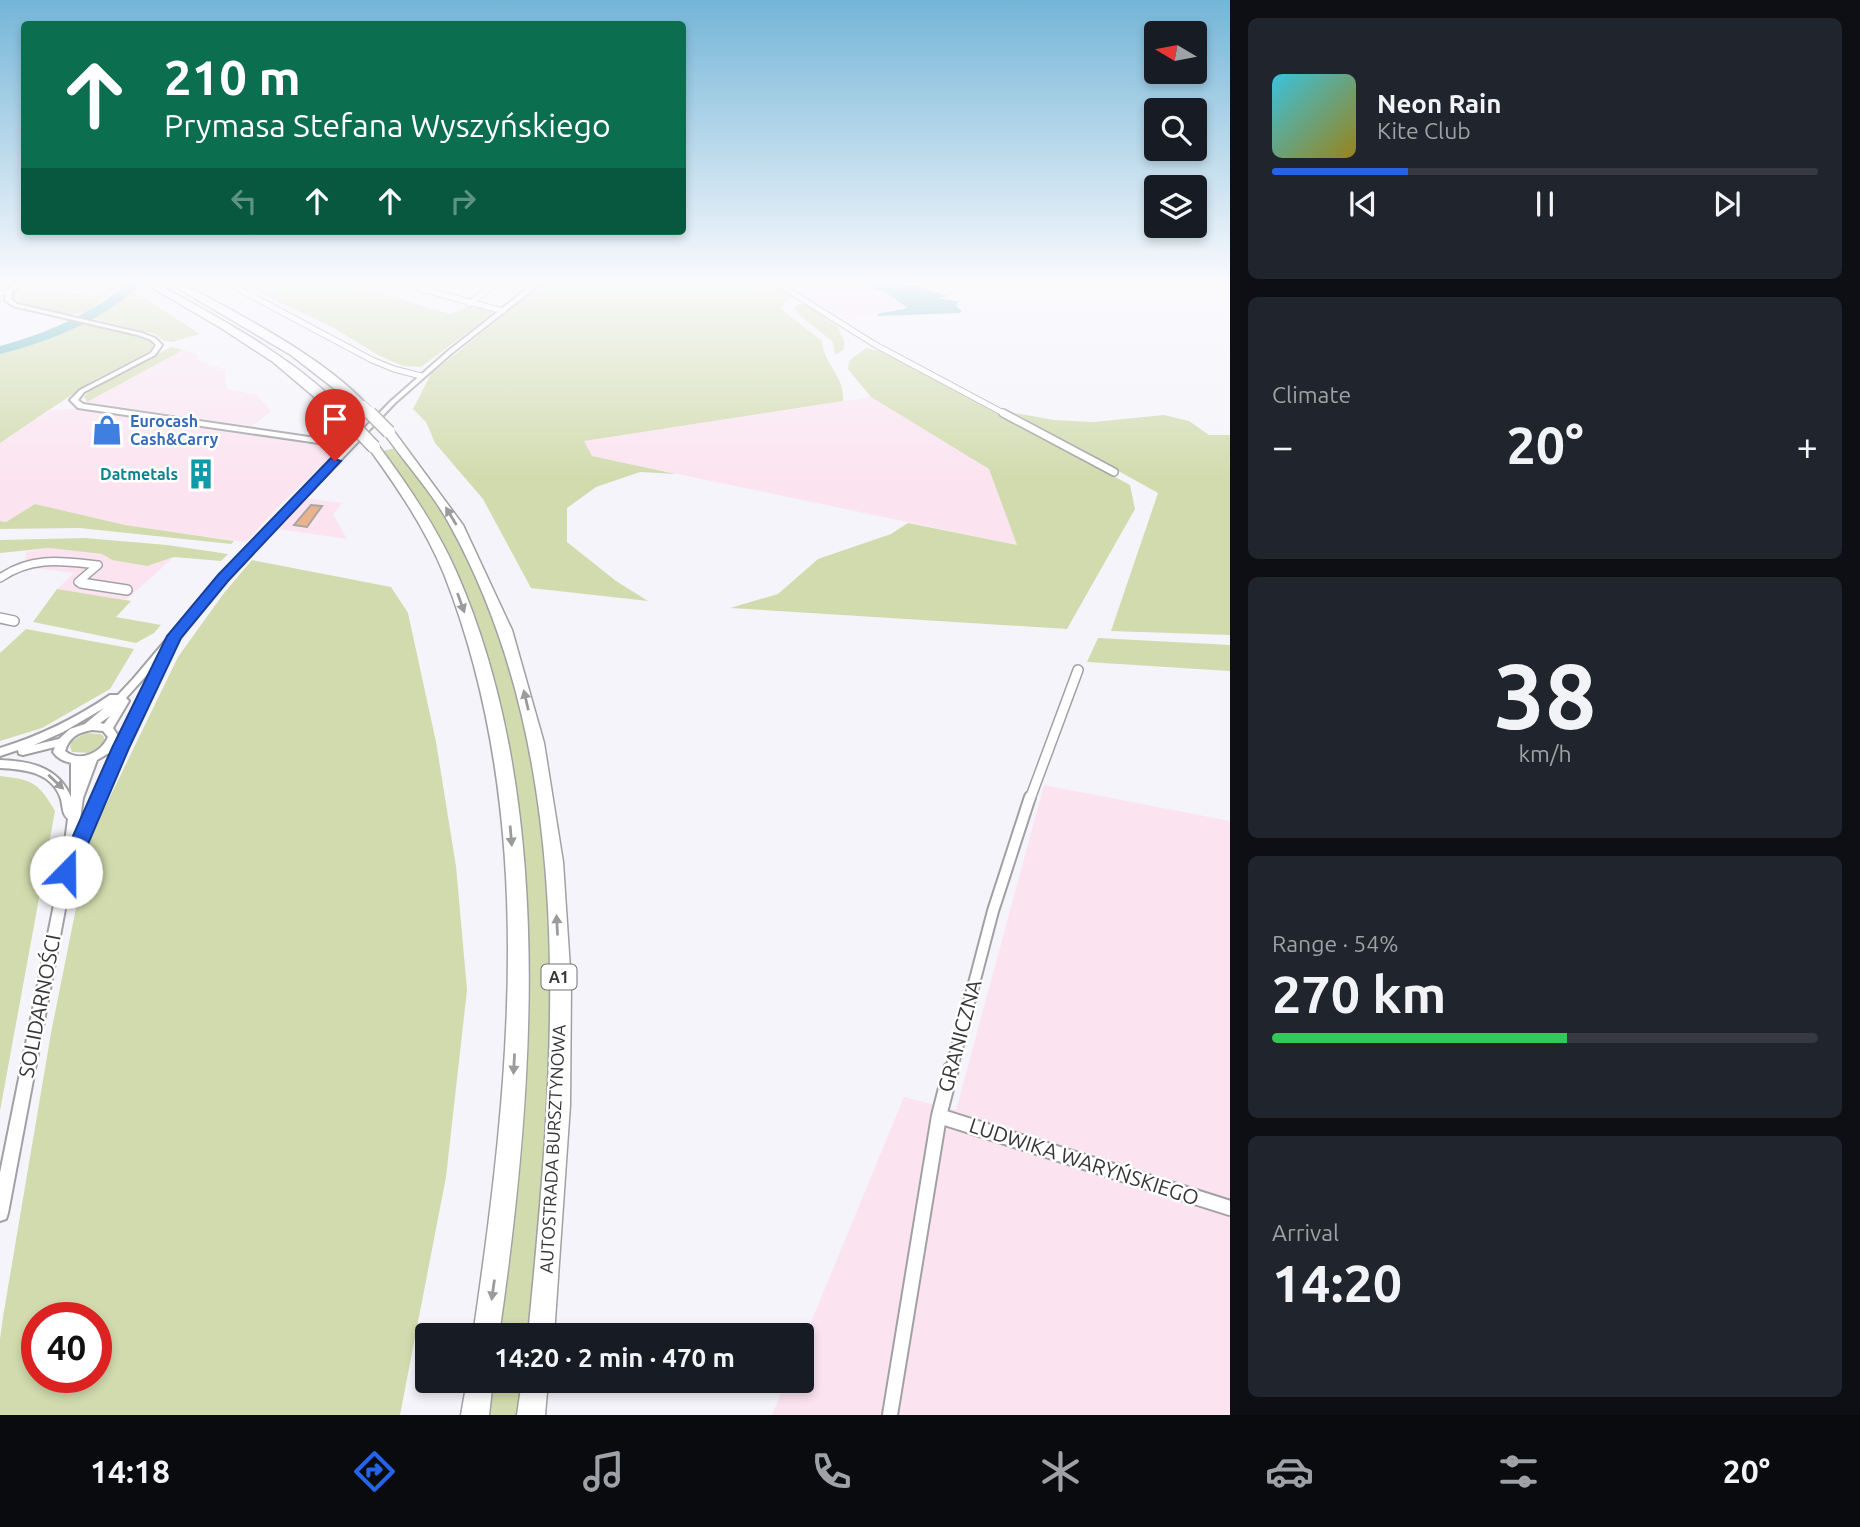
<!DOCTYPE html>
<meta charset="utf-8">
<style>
:root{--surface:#171b24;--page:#20242c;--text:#f1f3f6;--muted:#9ea1a6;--line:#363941;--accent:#2563eb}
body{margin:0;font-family:Ubuntu,sans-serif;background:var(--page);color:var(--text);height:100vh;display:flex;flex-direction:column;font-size:26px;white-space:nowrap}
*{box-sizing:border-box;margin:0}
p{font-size:23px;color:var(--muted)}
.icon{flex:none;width:38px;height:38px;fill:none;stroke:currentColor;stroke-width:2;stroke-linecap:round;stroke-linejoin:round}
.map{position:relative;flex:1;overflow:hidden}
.drawer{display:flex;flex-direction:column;gap:18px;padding:18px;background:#0d0f14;width:630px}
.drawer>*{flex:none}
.hud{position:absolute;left:21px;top:21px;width:665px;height:214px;border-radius:7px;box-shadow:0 4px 10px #0003;background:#0b6e4f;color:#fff;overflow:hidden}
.needle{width:46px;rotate:280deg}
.controls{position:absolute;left:1144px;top:21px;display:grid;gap:14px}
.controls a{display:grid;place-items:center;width:63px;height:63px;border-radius:7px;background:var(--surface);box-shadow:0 4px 10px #0003;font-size:35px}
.speed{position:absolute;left:21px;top:1302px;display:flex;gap:14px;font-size:35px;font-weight:700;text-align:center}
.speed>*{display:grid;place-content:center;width:91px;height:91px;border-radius:50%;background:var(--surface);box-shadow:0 4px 10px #0003;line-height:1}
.speed .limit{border:10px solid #d22;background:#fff;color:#111}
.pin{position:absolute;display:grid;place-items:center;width:60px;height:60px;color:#fff;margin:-72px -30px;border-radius:50% 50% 50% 0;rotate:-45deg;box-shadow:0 0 7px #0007}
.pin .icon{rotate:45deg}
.me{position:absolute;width:77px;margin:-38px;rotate:22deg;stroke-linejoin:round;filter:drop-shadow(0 0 5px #0008)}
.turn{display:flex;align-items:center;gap:24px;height:147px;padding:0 28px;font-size:32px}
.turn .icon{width:91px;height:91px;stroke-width:2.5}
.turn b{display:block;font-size:49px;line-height:60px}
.lanes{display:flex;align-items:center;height:66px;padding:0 28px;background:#0003;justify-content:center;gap:35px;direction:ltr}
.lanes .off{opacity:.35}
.big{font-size:52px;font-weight:700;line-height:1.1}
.drawer .tile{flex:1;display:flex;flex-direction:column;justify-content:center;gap:10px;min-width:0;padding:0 24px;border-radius:10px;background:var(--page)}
.drawer .dial{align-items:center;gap:0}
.dial b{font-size:91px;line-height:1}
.song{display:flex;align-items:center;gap:21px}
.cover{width:84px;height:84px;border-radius:10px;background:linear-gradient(135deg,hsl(190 70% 55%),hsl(50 70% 35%))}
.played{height:7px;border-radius:4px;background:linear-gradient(90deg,var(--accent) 25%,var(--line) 25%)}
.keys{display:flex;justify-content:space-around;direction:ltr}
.heat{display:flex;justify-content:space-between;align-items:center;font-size:38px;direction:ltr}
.charge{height:10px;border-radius:5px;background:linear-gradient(90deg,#34c759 54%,var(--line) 0)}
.trip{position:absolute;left:415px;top:1323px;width:399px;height:70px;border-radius:7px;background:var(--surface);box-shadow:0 4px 10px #0003;font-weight:700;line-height:70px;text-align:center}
.menu{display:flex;height:112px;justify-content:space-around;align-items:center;background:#090b0e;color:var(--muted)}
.menu .icon{width:49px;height:49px}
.menu .selected{color:var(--accent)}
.menu b{font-size:32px;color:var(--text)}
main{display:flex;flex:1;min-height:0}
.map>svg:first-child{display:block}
.industrial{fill:#fbe4f0}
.green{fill:#d2dbae;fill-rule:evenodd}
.water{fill:#66b6be}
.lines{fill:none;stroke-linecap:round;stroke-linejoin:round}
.river{fill:#66b6be;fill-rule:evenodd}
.building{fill:#e9b38e;stroke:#aaa5a2;stroke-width:2}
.minor-far4-casing{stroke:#a1a1a5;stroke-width:7}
.minor-far3-casing{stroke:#a1a1a5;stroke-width:10}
.minor-far2-casing{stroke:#a1a1a5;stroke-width:12}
.minor-far1-casing{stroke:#a1a1a5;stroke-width:14}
.minor-casing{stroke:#a1a1a5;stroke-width:18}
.tertiary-casing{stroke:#a1a1a5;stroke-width:4}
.motorway-casing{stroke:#a1a1a5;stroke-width:3}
.minor-far4{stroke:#fff;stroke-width:5}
.minor-far3{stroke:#fff;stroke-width:7}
.minor-far2{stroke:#fff;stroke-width:9}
.minor-far1{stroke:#fff;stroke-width:10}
.minor{stroke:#fff;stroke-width:14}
.tertiary{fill:#fff;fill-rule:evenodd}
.motorway{fill:#fff;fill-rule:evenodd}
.motorway-bridge-far1-casing{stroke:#a1a1a5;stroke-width:11;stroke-linecap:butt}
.motorway-bridge-casing{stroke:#a1a1a5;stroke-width:15;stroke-linecap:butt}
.motorway-bridge-far1{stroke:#fff;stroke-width:10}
.motorway-bridge{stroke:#fff;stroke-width:12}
.oneway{fill:#9b9a9c}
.route{fill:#2563eb;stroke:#184099;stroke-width:2}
.labels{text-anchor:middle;stroke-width:5;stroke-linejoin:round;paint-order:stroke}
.far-shop-label{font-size:16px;font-weight:bold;fill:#366cbe;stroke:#fff;text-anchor:start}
.far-culture-label{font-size:16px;font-weight:bold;fill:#0d838f;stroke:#fff;text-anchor:end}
.shield{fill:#fff;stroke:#737274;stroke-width:2}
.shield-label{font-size:16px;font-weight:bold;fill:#373638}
.street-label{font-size:18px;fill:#373638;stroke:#fff}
.near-street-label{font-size:21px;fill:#373638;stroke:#fff}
</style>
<main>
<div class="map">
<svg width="1230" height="1415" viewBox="0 0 1230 1415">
<rect width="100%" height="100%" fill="#f5f4fa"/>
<!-- industrial -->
<path class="industrial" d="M 779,280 L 818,280 L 883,292 L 906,306 L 846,320 Z
M 183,350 L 198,354 L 198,361 L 225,369 L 226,389 L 257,395 L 271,411 L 252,426 L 87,402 Z
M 871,397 L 989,469 L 1017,545 L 592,456 L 584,441 Z
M 73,409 L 335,448 L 336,452 L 280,505 L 246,542 L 125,525 L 35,504 L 6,522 L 0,521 L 0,443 L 51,410 Z
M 306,498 L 342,503 L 333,514 L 347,539 L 278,529 Z
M 49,548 L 102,554 L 112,560 L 147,566 L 174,557 L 126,600 L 57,589 L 74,573 L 24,567 L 26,552 Z
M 1044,785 L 1230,821 L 1230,1415 L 772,1415 L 786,1381 L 802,1381 L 802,1344 L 904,1097 L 956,1110 Z"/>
<!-- green -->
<path class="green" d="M 87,280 L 122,280 L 124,283 L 84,314 L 104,302 L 127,282 L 126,280 L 135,282 C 125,292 108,309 94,312 C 72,317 32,313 14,297 L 15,289 L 97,296 L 111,286 Z
M 258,280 L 336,280 L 450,314 L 468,307 L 494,309 L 488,317 L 421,367 L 403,366 L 378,355 L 334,328 L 241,284 Z
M 547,280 L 767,280 L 794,297 L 786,300 L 781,309 L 822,341 C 824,366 845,375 843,401 L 584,441 L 592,456 L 676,474 L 640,472 L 596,487 L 567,508 L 567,542 L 616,581 L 648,601 L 531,588 L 483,499 L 435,443 L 426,422 L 413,409 L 431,374 Z
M 133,291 L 200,334 L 172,342 L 164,341 L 155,334 L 91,318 Z
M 799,304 L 806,305 L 838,327 L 845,344 L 843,350 L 835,355 L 833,342 L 797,313 L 794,308 Z
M 79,323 L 138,336 L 152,343 L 152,350 L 92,381 L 0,443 L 0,351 Z
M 171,347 L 183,350 L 87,402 L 84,396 L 90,391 Z
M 866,348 L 880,351 L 1130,485 L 1135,509 L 1067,629 L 730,608 L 778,594 L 818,559 L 891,534 L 908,523 L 1017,545 L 989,469 L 871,397 L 848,369 L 849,361 Z
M 1014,413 L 1054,420 L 1093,422 L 1164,415 L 1189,421 L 1209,435 L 1230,435 L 1230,635 L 1111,631 L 1158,493 Z
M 396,448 C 415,473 435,498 451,526 C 581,756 554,1081 528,1335 L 499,1335 L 513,1223 L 507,746 L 489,667 L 460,579 L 423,509 L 382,451 Z
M 35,504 L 125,525 L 234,541 L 231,544 L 80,528 L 0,529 L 0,521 L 6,522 Z
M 85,538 L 167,545 L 228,554 L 221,561 L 174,557 L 147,566 L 112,560 L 102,554 L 49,548 L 0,553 L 0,540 Z
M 252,560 L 391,587 L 408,613 L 436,742 L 456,866 L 467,990 L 446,1177 L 400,1415 L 0,1415 L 0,1339 L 3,1317 L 51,1033 L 90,838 L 178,657 L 224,593 ZM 37,1318 L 96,1318 L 96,1377 L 37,1377 Z
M 57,589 L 131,601 L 116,617 L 161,625 L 154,633 L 136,643 L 33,622 Z
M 26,629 L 134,649 L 110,689 L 42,728 L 0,741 L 0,653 Z
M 1098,638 L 1230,645 L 1230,671 L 1087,662 Z
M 85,733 L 101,734 L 104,737 L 104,743 L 90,753 L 72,752 L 70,747 L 71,742 Z
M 0,776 C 33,780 38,782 55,811 L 0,1111 Z
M 493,1381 L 522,1381 L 518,1415 L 487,1415 Z"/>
<!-- water -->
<path class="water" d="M 883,283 L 910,285 L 948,296 L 937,298 L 956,301 L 958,302 L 956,306 L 962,311 L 959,313 L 878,316 L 877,314 L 908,308 L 886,293 L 865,285 Z"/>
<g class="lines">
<!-- river -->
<path class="river" d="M 133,280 L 145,280 C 108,319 51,341 0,354 L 0,346 C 49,333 94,312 133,280 Z"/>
</g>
<!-- building -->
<path class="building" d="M 311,505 L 322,506 L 307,527 L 294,525 Z"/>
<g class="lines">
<!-- minor-far4 casing -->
<g class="minor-far4-casing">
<path id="minor-far4" d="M 242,280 L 236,284 L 237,288 L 372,360 L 394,369 L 421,376
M 388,280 L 503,311
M 772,280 L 874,344 L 1007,415
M 424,291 L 440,280
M 0,293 L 9,291
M 469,304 L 501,280"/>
</g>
<!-- minor-far3 casing -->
<g class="minor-far3-casing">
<path id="minor-far3" d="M 1003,413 L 1114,472
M 0,578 C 32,556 61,561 98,565 L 78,582 L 92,584"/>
</g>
<!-- minor-far2 casing -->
<g class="minor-far2-casing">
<path id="minor-far2" d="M 81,583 L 127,590
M 0,618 L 14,621
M 1030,799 L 1078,670"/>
</g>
<!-- minor-far1 casing -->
<g class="minor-far1-casing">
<path id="minor-far1" d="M 951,1071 L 993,911 L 1030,797"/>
</g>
<!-- minor casing -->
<g class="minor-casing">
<path id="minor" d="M 939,1116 L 1230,1208
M 890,1415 L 939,1116 L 951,1069"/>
</g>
<!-- tertiary casing -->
<g class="tertiary-casing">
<path id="tertiary" d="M 19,280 L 26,280 L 12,292 L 11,299 L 17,304 L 142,333 L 155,338 L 162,345 L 155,355 L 84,392 L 78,400 L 83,404 L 350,443 L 391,401 L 448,351 L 538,280 L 545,280 L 452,353 L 395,403 L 226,580 L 167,651 L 170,654 L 79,852 L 75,856 L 8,1213 L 6,1219 L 0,1221 L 0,1173 L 62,865 L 68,819 C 62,814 63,807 61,799 C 52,772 24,769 0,768 L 0,760 C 30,761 58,767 71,797 L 71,763 C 64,761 58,759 53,752 L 55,747 L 23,755 L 19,754 L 18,750 L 0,756 L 0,748 C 40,736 76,718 110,695 L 118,695 L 133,679 L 220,576 L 346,447 L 78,408 L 70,400 L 80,390 L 151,353 L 156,345 L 151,340 L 138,335 L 13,306 L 5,300 L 6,291 ZM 154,667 L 79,826 L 83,798 L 97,760 L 109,753 L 119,737 L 113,728 L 129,701 L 126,698 ZM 104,708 L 85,724 L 70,729 L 59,739 L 34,745 L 63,732 ZM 110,716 L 104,724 L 100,723 ZM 92,730 L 103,731 L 108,737 C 101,753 80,763 65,751 C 69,737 79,732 92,730 Z"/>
</g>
<!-- motorway casing -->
<g class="motorway-casing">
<path id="motorway" d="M 139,280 L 150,280 C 216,316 304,362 353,420 L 344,422 L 273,362 L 221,328 Z
M 164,280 L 175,280 C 234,311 324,357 368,406 L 359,408 L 291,355 Z
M 385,430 L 393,430 L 463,525 L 512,630 L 544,743 L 563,862 L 571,984 L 570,1105 L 554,1335 L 528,1335 C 554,1070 583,769 451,527 C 433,493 405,463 383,432 Z
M 374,444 L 378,445 C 407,484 436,526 456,571 C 557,800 534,1093 499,1335 L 473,1335 C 510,1084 539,816 444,574 C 425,528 397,487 368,447 Z
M 467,1381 L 493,1381 L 489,1415 L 461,1415 Z
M 522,1381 L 548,1381 L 545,1415 L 517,1415 Z"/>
</g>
<!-- minor-far4 -->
<use href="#minor-far4" class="minor-far4"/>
<!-- minor-far3 -->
<use href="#minor-far3" class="minor-far3"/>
<!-- minor-far2 -->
<use href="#minor-far2" class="minor-far2"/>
<!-- minor-far1 -->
<use href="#minor-far1" class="minor-far1"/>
<!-- minor -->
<use href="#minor" class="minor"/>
<!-- tertiary -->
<use href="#tertiary" class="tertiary"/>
<!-- motorway -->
<use href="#motorway" class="motorway"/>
<!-- motorway-bridge-far1 casing -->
<g class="motorway-bridge-far1-casing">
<path id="motorway-bridge-far1" d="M 363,406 L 372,415"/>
</g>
<!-- motorway-bridge casing -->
<g class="motorway-bridge-casing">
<path id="motorway-bridge" d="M 370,413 L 389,432
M 348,420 L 374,447"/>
</g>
<!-- motorway-bridge-far1 -->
<use href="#motorway-bridge-far1" class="motorway-bridge-far1"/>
<!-- motorway-bridge -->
<use href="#motorway-bridge" class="motorway-bridge"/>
</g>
<!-- one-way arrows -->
<defs><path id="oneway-solid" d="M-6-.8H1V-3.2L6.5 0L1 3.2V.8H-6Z" transform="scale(1.75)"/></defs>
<g class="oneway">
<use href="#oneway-solid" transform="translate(451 516) rotate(-121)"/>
<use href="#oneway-solid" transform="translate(461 603) rotate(70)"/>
<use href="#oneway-solid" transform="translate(526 700) rotate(-103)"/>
<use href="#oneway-solid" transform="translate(56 782) rotate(43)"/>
<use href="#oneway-solid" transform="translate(511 836) rotate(85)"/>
<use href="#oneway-solid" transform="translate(557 925) rotate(-93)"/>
<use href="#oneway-solid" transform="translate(514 1064) rotate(93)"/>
<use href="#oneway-solid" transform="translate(493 1290) rotate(98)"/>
</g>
<!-- sky -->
<linearGradient id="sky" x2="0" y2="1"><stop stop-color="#74b5d7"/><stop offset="0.59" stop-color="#fafafd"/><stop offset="1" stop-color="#fafafd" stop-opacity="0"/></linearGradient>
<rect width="1230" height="478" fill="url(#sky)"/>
<!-- route -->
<path class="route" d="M 331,458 L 341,461 L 228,581 L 181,638 L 129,748 L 76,872 L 73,877 L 60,877 L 57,872 L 112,748 L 167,636 L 218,575 Z"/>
<!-- icons -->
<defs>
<g id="shop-bare" transform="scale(2.415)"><path d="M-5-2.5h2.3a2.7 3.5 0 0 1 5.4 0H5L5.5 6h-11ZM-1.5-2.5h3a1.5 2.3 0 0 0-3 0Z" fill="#3f7fe0" stroke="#fff" stroke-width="2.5" paint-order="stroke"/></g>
<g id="building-bare" transform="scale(2.415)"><path d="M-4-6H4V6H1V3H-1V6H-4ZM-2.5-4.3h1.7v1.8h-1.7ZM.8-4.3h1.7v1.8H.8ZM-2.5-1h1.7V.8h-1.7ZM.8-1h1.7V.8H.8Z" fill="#0f9aa8" stroke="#fff" stroke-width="2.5" paint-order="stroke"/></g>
</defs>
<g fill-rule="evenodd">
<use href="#shop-bare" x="107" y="430"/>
<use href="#building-bare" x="201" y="474"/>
</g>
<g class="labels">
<!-- far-shop labels -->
<g class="far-shop-label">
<text x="130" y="427">Eurocash<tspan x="130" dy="18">Cash&amp;Carry</tspan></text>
</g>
<!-- far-culture labels -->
<g class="far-culture-label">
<text x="178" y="480">Datmetals</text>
</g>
<!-- shield labels -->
<rect class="shield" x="541.5" y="964.5" width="35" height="25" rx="5"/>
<g class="shield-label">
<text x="559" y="983">A1</text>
</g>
<!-- street labels -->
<g class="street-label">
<text transform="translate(553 1149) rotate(-87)" y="6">AUTOSTRADA BURSZTYNOWA</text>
</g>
<!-- near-street labels -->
<g class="near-street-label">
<text transform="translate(40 1006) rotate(-79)" y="7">SOLIDARNOŚCI</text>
<text transform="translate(960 1036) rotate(-75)" y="7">GRANICZNA</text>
<text transform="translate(1084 1162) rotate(18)" y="7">LUDWIKA WARYŃSKIEGO</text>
</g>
</g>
</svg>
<div class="controls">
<a><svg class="needle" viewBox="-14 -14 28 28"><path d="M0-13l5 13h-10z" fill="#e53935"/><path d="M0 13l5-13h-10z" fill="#9ea1a6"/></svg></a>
<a><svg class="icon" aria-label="search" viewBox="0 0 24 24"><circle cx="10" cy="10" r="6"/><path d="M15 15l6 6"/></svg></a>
<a><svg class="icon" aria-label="layers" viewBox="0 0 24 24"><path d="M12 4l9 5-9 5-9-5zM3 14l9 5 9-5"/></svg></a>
</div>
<div class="speed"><div class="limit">40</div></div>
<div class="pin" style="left:335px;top:461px;background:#d93025"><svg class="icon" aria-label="arrive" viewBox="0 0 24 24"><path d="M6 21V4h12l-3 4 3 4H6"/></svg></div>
<svg class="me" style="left:66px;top:872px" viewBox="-20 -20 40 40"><circle r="19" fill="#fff"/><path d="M0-13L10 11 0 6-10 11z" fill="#2563eb"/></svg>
<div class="trip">14:20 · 2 min · 470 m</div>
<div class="hud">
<div class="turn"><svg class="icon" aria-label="ahead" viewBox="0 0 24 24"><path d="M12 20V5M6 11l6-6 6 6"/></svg><div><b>210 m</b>Prymasa Stefana Wyszyńskiego</div></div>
<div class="lanes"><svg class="icon off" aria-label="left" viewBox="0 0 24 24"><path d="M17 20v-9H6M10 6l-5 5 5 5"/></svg><svg class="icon" aria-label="ahead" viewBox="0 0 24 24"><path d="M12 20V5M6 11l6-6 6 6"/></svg><svg class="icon" aria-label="ahead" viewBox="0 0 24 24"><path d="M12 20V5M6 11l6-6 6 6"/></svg><svg class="icon off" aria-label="right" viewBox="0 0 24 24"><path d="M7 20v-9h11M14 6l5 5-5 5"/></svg></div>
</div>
</div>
<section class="drawer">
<div class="tile">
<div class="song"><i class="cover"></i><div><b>Neon Rain</b><p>Kite Club</p></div></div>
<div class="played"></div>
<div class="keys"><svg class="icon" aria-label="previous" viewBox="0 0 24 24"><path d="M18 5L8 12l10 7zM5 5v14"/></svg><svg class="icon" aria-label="pause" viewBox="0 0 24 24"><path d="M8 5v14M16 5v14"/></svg><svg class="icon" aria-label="next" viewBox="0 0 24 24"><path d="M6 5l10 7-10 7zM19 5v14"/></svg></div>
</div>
<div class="tile"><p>Climate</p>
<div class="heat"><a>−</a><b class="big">20°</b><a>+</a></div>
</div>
<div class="tile dial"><b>38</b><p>km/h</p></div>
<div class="tile"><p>Range · 54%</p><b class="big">270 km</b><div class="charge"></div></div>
<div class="tile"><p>Arrival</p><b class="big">14:20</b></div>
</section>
</main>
<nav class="menu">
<b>14:18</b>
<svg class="icon selected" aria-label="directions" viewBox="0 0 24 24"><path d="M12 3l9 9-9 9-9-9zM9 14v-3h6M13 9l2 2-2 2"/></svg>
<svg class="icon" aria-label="music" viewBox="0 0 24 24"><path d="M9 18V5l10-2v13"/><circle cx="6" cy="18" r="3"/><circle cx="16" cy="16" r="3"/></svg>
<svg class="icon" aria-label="phone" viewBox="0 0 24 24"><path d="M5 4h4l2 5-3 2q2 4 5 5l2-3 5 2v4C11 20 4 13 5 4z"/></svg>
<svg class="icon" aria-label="climate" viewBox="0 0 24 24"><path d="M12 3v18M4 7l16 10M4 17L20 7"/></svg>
<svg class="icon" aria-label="car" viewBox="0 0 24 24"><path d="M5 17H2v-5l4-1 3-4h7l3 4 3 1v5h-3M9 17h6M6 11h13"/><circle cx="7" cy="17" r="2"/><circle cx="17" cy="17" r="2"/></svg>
<svg class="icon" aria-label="filters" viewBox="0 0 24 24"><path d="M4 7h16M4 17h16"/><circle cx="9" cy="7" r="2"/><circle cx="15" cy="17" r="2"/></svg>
<b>20°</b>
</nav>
